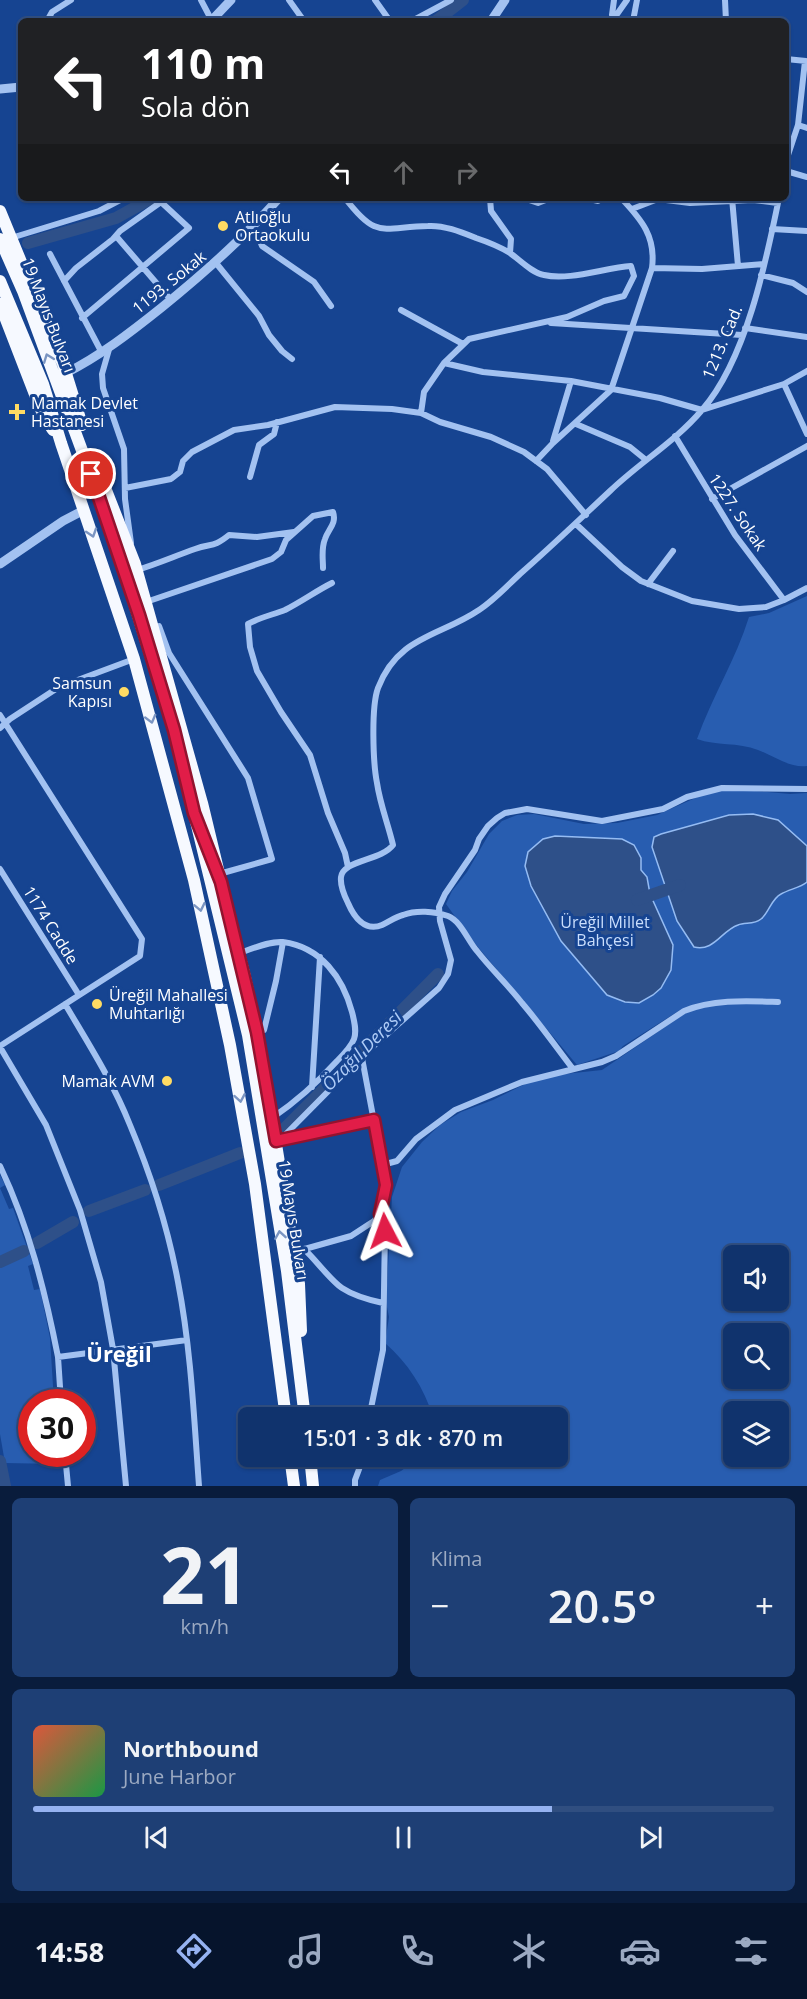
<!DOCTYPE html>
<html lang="tr">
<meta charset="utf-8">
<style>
:root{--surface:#10336d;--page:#1e3f75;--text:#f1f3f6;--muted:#9caac2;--line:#304e80;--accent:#95b2f1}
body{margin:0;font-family:"Open Sans",sans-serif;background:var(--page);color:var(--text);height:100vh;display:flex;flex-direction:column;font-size:22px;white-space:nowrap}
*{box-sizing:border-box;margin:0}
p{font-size:20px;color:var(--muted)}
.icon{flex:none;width:33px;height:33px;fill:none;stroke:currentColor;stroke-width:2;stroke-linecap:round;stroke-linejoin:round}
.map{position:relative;height:1486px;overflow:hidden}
.panel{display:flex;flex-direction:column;gap:12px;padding:12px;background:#091c3c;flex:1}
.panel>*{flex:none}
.banner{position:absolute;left:18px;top:18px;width:771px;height:183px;border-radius:9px;box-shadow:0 2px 4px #0004,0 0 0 2px var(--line);background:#202124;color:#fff;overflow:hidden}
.controls{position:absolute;left:723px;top:1245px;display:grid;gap:12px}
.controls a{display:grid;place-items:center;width:66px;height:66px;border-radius:9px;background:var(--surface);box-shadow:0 2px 4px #0004,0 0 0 2px var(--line);font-size:30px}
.speed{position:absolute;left:18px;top:1389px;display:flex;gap:12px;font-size:30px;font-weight:700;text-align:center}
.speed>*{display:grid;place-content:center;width:78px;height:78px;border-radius:50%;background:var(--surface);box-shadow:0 2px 4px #0004,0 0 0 2px var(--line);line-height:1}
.speed .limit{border:9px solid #d22;background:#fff;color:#111}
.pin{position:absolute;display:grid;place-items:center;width:51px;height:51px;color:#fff;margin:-26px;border:3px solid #fff;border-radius:50%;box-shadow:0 2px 6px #0007}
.me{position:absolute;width:66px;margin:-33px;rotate:356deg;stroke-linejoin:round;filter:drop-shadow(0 0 4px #0008)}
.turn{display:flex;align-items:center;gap:21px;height:126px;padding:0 24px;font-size:27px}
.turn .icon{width:78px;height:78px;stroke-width:2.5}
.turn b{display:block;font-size:42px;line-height:51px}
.lanes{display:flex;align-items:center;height:57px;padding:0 24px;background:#0003;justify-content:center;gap:30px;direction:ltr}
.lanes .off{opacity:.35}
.big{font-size:45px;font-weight:600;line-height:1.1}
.panel .card{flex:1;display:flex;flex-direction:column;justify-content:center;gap:9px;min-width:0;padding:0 21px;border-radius:9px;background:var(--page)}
.panel .dial{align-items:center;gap:0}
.dial b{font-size:78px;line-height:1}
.song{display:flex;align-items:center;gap:18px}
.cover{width:72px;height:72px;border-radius:9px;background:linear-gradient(135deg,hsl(10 70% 55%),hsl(140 70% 35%))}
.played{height:6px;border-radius:3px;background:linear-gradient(90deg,var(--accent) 70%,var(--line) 70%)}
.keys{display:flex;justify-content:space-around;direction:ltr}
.heat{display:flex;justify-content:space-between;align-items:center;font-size:33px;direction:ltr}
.panel .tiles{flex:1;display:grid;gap:12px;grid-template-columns:1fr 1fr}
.card:last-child{grid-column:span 2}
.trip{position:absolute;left:238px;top:1407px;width:330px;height:60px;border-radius:9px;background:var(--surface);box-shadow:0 2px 4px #0004,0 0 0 2px var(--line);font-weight:600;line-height:60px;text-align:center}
.tabs{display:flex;height:96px;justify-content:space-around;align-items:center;background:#06142c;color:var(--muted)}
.tabs .icon{width:42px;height:42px}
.tabs .on{color:var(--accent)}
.tabs b{font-size:27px;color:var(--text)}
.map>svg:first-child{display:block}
.green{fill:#285db0;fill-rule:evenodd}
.water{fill:#2e5089;stroke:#95bcf3;stroke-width:1.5}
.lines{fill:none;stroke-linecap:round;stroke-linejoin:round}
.river{stroke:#2e5089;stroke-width:12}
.minor{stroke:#a3c2f1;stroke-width:6}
.tertiary{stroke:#a3c2f1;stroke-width:9}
.trunk{stroke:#f6f9ff;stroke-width:12}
.oneway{stroke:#7b95c2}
.route-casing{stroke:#92132f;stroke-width:15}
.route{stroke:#e11d48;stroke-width:10}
.poi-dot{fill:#ffdb63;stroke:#164491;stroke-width:2}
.labels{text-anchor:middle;stroke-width:6;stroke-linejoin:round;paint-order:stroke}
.poi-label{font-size:16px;fill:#fff;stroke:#164491;text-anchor:start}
.street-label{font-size:16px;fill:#fff;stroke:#164491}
.park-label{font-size:16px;fill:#cadefc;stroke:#164491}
.water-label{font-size:18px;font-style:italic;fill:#afccf7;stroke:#164491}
.district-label{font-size:22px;font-weight:bold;fill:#fff;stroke:#164491}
</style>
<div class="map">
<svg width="807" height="1486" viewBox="0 0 807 1486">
<rect width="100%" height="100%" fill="#164491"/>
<!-- green -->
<path class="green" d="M 807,596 L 807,766 C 789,768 774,756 758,750 C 738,742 716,746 697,739 C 712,697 736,659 749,617 L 769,613 Z
M 743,790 L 790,794 L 807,793 L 807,1486 L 378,1486 L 380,1480 L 401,1471 L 420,1457 L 558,1456 L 558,1418 L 433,1417 C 424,1388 408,1363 385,1343 L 389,1317 L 386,1302 L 392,1197 L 402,1167 L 422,1142 L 440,1125 L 461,1112 L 493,1100 L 527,1083 L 555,1075 L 602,1070 L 684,1014 L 706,1002 L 680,1010 L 623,1046 L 619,1051 L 577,1065 L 472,940 L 446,904 L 452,891 L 467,872 L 489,834 L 502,821 L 517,815 L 534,814 L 584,824 L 617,823 L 657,815 L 702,795 L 718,791 ZM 734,1256 L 778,1256 L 778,1300 L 734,1300 ZM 734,1334 L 778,1334 L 778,1378 L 734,1378 ZM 734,1412 L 778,1412 L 778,1456 L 734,1456 Z
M 0,1175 L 5,1185 L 0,1188 L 9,1209 L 13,1208 L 33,1264 L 28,1266 L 34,1290 L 40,1289 L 50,1338 L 54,1402 L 32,1402 L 32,1454 L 58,1454 L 59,1464 L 5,1463 L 0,1434 Z"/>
<!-- water -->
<path class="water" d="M 753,814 L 778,820 L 807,846 L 807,882 C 799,888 790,889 781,894 C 771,899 769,913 761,919 C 754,925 745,922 738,925 C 721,931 714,952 694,947 L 677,921 L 652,847 L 654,837 L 661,834 L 729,815 Z
M 555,836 L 622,839 L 634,845 L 641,858 L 641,870 L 647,877 L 650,894 L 673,945 L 671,970 L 661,988 L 653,995 L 639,1003 L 625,1002 L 607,995 L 561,941 L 531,886 L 525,866 L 528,852 L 543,839 Z"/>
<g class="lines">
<!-- river -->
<path class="river" d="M 436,21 L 463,0
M 28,243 L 116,218 L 152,198
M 637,900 L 680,885
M 285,1128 L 438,974
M 159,1185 L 240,1153
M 89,1211 L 145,1190
M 37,1243 L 73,1222
M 0,1262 L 24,1251
M 0,1461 L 5,1486"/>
<!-- minor -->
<path class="minor" d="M 201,0 L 212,21
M 289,0 L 304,21
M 375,0 L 390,21
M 614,0 L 612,15 L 615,17 L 627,0
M 725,0 L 726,21
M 47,21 L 52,12 L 71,0
M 412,21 L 451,0
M 633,21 L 637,0
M 786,59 L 806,61
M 798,125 L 805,61
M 786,161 L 798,125 L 807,128
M 786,171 L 807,177
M 345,198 C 377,240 381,227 428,226 C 444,225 461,232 476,238 C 488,242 500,247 510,253 C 520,260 532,273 544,275 C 569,281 604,268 631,266 L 634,276 L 624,296 L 604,301 L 567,317 L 469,339 L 444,363 L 424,392 L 421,413
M 490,198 L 491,211 L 511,239 L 510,253
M 523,198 L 538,203 L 551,198
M 586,198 L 598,201 L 603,198
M 732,198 L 738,266
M 632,209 L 658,199 L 690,203 L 753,200 L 778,203
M 254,226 L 262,246 L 314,282 L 331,306
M 772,229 L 807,231
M 116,236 L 171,300
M 11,238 L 99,211 L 124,198
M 50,254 L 102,353
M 216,263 L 259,316 L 269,335 L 282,351 L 292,359
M 652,268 L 702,269 L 764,264
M 761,275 L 793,283 L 807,292
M 64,281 L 76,268 L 113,239 L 120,231 L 161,202 L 189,228 L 82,318
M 401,310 L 463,344
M 551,323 L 742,335
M 745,328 L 807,337
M 110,346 L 102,374 L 103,388 L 124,449 L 125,499 L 131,543
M 444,363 L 483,372 L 571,381 L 660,398 L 702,410 L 784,384 L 807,371
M 784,384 L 807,434
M 576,424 L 630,447 L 646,460
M 675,436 L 735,535 L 784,600
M 553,441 L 571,381
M 536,461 L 553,443 L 611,390 L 652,268 C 656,237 642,220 621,198
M 250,477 L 259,445 L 274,434 L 277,422
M 125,488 L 171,479 L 180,472 L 183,461 L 192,452 L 234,430 L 268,425 L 335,407 L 392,409 L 421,413 L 440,422 L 491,437 L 524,452 L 547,469 L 586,515
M 712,499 L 807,446
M 577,525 L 622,567 L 641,581 L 692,601 L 739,609 L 766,607 L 784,600 L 807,588
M 137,570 C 157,564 175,556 195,549 C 212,543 213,548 229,535 L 257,537 L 294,532
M 332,583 C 316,591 301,602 285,610 C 272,615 261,617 248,624 L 250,647 L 257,671 L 281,712 L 310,755 L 328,813 L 345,853 L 348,867
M 648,584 L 673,551
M 146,602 L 272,559 L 281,552 L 286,540 L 313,516 L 333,512 C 337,524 328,529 325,539 C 321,549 323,558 323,568
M 159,626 L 169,653 L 248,778 L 272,859 L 219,874
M 0,715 L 142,939 L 140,956 L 0,1046
M 0,728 L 10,719 L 59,687 L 134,659
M 0,869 L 79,995
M 239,953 C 252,949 269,941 283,942 C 321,947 343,978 352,1012 C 354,1020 357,1031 354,1039 C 351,1047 343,1055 337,1061 C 317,1083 297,1101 272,1118
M 65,1004 C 88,1043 113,1082 130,1125 C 151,1175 168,1228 178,1282 C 191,1349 194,1418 199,1486
M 264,1030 L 276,981 L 283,942
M 0,1047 L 46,1125 L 80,1210 L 101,1282 L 113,1349 L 126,1486
M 573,1069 C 556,1047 540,1024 522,1003 C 508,985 491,969 477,951 C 468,941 461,921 448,916 C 434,911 416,910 403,915 C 395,917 389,922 382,925 C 365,932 354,917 348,903 C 344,895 340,886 341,877 C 343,860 381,861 393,845 C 388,824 380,804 377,783 C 373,763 371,707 378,688 C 398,636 439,637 479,610 C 494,600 507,586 520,574 C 551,547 580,519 610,491 C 639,463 676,441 702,410 C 746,360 766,262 779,198
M 312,1087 L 320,957
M 280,1140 L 369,1050 L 439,988 L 448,974 L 451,960 L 440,921 L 439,907 L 445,894 L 475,850 L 479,839 L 488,826 L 497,818 L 505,813 L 527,809 L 602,821 L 663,809 L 687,797 L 722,788 L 807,789
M 281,1140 L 374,1120
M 382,1165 L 397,1161 L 416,1139 L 455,1110 L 522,1082 L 602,1062 L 616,1056 L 684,1011 C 714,999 747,1001 778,1002
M 0,1166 C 29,1227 45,1291 58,1357 L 187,1340
M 304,1249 C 316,1260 331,1281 342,1288 C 354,1296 369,1300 383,1303
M 294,1252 L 351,1236 L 374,1221 L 380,1214 L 386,1185 L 362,1058
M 58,1357 L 61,1402
M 369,1418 L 383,1350 L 385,1231 L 380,1214
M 65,1454 L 68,1486
M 355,1486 L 355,1480 L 364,1456"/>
<!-- tertiary -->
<path class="tertiary" d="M 211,21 L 231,0
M 491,21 L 505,0
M 0,89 L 21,87
M 66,373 C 100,356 131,332 161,308 C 203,274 243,239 279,198
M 0,564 L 63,521 L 84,510"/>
<!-- trunk -->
<path class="trunk" d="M 0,211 L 63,364 L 82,425
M 0,239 L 23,291 L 111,529 L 174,731 L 248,1035 L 287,1271 L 305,1418
M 0,281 L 43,384 L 61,443 L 134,659 L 194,880 L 230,1045 L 255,1184 L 286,1418
M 0,304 L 43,415 L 53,430
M 100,475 L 135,564 L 202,803 L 221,882
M 219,877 L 244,973 L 259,1041 L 299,1284 L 301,1331
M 290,1456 L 294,1486
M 310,1456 L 313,1486"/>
</g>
<!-- one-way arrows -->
<defs><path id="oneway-chevron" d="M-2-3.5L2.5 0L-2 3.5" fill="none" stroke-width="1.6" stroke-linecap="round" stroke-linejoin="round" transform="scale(1.5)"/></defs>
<g class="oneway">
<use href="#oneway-chevron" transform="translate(48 358) rotate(-111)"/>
<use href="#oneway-chevron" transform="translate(92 533) rotate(72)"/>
<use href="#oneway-chevron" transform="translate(151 719) rotate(75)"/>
<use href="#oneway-chevron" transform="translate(200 907) rotate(78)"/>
<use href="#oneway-chevron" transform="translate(240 1098) rotate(80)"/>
<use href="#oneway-chevron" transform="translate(280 1235) rotate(-99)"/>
</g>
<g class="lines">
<!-- route casing -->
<g class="route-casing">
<path id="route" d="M 91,474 L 139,615 L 174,730 L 194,813 L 221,882 L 257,1032 L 276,1141 L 374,1120 L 386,1185 L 380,1214 L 385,1231"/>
</g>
<!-- route -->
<use href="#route" class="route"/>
</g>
<!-- markers -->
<g class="poi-dot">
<circle cx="223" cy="226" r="6"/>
<path d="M14 403h6v6h6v6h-6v6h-6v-6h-6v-6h6z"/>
<circle cx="124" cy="692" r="6"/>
<circle cx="97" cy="1004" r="6"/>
<circle cx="167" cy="1081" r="6"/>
</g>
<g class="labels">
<!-- poi labels -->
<g class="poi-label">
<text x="235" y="223">Atlıoğlu<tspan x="235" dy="18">Ortaokulu</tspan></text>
<text x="31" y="409">Mamak Devlet<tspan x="31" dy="18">Hastanesi</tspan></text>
<text x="112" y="689" text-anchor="end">Samsun<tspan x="112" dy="18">Kapısı</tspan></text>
<text x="109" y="1001">Üreğil Mahallesi<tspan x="109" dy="18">Muhtarlığı</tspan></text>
<text x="155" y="1087" text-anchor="end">Mamak AVM</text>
</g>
<!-- street labels -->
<g class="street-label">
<text transform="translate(169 282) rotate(-39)" y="6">1193. Sokak</text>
<text transform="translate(49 315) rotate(69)" y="6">19 Mayıs Bulvarı</text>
<text transform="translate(722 342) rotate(-67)" y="6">1213. Cad.</text>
<text transform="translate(738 512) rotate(56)" y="6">1227. Sokak</text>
<text transform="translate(51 925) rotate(58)" y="6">1174 Cadde</text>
<text transform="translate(294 1220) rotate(81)" y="6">19 Mayıs Bulvarı</text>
</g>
<!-- park labels -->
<g class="park-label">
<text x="605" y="928">Üreğil Millet<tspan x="605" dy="18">Bahçesi</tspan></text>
</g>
<!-- water labels -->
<g class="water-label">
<text transform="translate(362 1051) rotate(-45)" y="6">Özağıl Deresi</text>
</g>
<!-- district labels -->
<g class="district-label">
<text x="119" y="1362">Üreğil</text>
</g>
</g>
</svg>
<div class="controls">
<a><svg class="icon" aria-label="sound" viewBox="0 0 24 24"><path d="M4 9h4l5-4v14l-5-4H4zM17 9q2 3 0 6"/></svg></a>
<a><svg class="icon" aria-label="search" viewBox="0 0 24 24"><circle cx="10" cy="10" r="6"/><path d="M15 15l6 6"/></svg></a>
<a><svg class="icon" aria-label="layers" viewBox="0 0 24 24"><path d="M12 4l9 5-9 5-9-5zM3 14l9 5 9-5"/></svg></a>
</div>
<div class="speed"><div class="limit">30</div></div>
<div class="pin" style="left:91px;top:474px;background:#d93025"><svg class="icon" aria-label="arrive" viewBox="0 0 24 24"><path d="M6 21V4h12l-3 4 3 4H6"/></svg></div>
<svg class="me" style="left:385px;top:1231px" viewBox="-20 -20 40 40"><path d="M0-17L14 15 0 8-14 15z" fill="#e11d48" stroke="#fff" stroke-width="4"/></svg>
<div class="trip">15:01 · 3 dk · 870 m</div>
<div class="banner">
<div class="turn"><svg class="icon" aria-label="left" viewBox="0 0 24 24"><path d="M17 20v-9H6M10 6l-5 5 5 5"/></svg><div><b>110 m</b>Sola dön</div></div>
<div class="lanes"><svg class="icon" aria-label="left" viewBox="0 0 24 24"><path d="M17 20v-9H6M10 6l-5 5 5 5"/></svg><svg class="icon off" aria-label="ahead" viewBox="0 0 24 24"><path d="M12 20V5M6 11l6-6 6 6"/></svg><svg class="icon off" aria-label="right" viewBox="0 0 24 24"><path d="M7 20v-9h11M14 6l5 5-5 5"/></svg></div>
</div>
</div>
<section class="panel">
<div class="tiles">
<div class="card dial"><b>21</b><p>km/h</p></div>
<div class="card"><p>Klima</p>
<div class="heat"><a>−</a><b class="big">20.5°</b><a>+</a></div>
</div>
<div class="card">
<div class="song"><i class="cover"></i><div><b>Northbound</b><p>June Harbor</p></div></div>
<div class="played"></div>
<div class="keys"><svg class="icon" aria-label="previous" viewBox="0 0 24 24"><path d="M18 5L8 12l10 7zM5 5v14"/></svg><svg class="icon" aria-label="pause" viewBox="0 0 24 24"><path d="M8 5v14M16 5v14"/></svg><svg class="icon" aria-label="next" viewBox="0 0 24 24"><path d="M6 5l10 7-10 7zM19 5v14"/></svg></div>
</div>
</div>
</section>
<nav class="tabs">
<b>14:58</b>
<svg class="icon on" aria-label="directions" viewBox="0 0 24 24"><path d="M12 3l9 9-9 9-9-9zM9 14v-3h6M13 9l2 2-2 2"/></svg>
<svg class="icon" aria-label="music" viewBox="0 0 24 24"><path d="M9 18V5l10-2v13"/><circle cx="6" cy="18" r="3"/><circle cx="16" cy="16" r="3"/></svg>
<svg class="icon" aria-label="phone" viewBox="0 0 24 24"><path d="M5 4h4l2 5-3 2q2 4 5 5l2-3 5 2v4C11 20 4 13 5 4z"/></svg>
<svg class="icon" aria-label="climate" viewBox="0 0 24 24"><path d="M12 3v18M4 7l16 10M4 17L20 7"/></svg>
<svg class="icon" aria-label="car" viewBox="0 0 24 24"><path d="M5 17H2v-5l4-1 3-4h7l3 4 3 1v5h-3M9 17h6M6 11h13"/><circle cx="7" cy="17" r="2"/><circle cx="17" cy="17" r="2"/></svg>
<svg class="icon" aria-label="filters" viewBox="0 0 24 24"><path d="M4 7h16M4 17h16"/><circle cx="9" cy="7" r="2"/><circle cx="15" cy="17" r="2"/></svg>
</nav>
